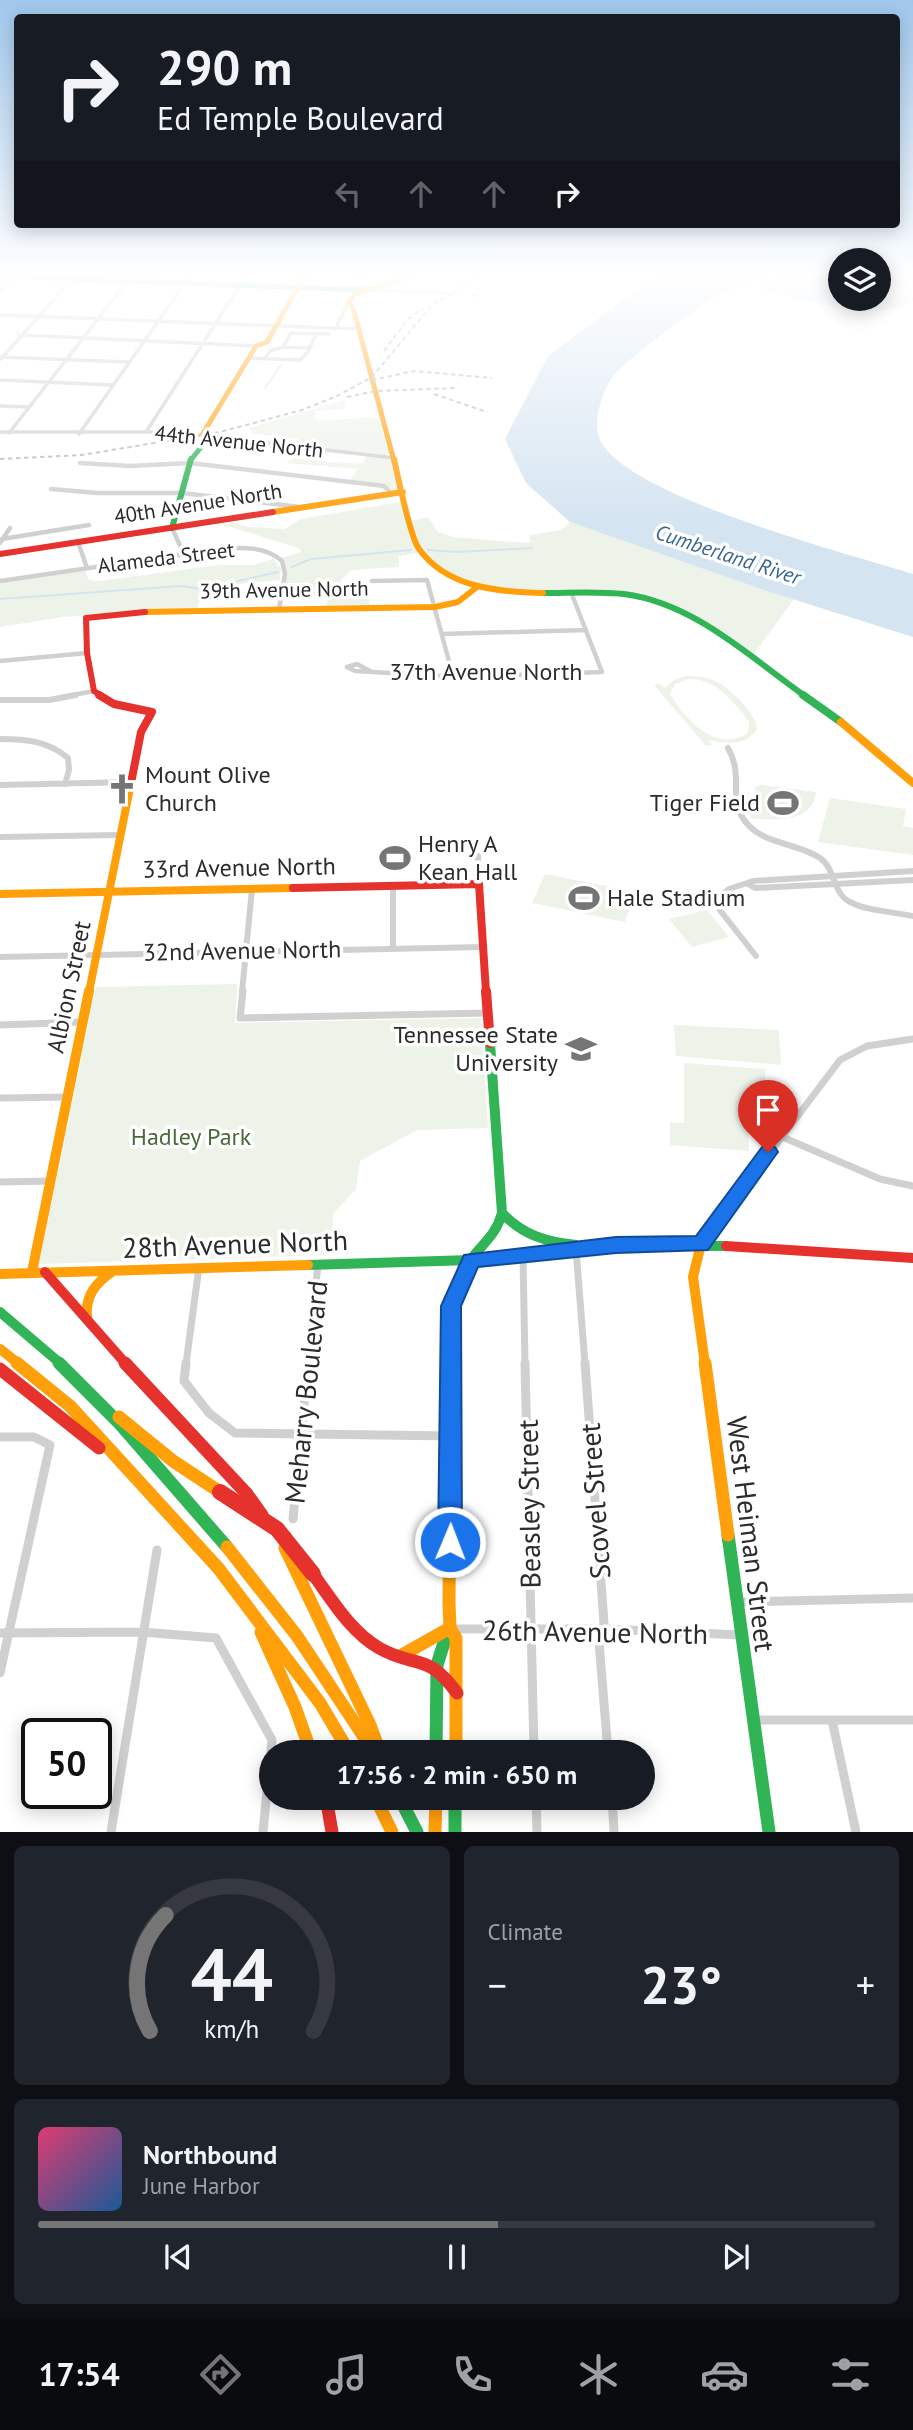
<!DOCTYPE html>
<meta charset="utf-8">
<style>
:root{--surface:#171b24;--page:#20242c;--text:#f1f3f6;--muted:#9ea1a6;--line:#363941;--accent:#757575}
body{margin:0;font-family:"PT Sans",sans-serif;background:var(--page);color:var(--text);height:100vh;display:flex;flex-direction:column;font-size:26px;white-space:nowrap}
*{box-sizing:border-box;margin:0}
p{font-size:23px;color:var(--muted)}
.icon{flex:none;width:38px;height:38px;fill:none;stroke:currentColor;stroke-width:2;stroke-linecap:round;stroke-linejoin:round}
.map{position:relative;height:1832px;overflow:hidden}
.details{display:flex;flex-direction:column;gap:14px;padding:14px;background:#0d0f14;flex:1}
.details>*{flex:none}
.top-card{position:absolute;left:14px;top:14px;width:886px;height:214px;border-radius:7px;box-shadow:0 4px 18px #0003;background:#171b24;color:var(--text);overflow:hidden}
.tools{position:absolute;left:828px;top:248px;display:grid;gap:14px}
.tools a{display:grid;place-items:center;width:63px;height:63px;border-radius:50%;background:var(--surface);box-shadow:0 4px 18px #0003;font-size:35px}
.speed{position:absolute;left:21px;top:1718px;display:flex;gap:14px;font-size:35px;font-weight:700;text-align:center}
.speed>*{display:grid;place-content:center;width:91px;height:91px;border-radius:50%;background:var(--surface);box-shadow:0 4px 18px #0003;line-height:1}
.speed .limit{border:4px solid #111;border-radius:10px;background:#fff;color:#111}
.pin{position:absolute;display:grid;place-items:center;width:60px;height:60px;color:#fff;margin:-72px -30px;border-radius:50% 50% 50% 0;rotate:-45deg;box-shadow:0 0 7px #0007}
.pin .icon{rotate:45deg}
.me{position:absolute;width:77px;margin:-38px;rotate:1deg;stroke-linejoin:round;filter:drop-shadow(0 0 5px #0008)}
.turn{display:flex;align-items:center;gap:24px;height:147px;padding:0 28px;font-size:32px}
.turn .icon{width:91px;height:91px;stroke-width:2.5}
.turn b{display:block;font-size:49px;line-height:60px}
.lanes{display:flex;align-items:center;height:66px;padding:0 28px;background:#0003;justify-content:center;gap:35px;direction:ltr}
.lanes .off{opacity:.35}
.big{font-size:52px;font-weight:600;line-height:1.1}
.details .widget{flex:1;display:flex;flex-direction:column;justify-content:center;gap:10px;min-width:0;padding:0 24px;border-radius:10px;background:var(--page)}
.details .dial{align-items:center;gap:0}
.dial svg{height:182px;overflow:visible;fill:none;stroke:var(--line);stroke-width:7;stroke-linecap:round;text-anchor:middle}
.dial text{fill:var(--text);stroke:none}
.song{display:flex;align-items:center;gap:21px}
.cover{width:84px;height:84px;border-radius:10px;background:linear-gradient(135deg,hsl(340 70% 55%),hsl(210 70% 35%))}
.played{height:7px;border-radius:4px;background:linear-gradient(90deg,var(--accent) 55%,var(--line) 55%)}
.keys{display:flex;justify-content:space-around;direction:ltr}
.heat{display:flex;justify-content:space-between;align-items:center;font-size:38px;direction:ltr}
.details .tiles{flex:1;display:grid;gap:14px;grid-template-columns:1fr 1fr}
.widget:last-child{grid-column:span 2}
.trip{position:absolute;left:259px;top:1740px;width:396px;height:70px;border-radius:35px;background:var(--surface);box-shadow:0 4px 18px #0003;font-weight:600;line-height:70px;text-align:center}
.tabs{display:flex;height:112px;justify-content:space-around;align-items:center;background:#090b0e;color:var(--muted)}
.tabs .icon{width:49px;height:49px}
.tabs .selected{color:var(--accent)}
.tabs b{font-size:32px;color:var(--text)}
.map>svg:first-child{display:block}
.green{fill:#eef3ea;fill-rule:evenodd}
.water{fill:#d4e4f1}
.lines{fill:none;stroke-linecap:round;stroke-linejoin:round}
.stream{stroke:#d4e4f1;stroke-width:2}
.street-far4{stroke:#d0d0d0;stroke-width:3.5}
.street-far3{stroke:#d0d0d0;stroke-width:4.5}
.street-far2{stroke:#d0d0d0;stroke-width:6}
.street-far1{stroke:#d0d0d0;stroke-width:7}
.street{stroke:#d0d0d0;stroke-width:9}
.fast-far4{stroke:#30b455;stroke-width:5}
.fast-far3{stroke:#30b455;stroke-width:6}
.fast-far2{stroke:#30b455;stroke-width:8}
.fast-far1{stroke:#30b455;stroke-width:10}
.fast{stroke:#30b455;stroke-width:13}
.slow-far4{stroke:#ff9f0a;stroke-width:5}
.slow-far3{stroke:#ff9f0a;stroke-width:6}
.slow-far2{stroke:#ff9f0a;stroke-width:8}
.slow-far1{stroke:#ff9f0a;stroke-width:10}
.slow{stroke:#ff9f0a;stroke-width:13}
.jam-far3{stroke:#e5322d;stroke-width:6}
.jam-far2{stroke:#e5322d;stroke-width:8}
.jam-far1{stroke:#e5322d;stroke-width:10}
.jam{stroke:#e5322d;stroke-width:13}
.rail{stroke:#b8b8b8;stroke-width:2;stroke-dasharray:4.5 3.5;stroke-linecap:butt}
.jam-bridge{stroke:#e5322d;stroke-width:16}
.route{fill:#1a73e8;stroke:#114b97;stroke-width:2}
.labels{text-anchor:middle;stroke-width:7;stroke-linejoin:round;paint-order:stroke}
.far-street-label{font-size:21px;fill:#2b2b2b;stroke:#fff}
.far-water-label{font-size:21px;font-style:italic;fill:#38658f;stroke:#fff}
.street-label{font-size:24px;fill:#2b2b2b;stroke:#fff}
.poi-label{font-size:24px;fill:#2b2b2b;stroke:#fff;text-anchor:start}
.park-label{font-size:24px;fill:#4a6838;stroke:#fff}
.near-street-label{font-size:28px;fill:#2b2b2b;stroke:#fff}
</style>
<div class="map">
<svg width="913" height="1832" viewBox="0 0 913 1832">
<rect width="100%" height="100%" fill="#fff"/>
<!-- green -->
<path class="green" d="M 344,400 L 345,409 L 315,411 L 316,421 L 377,417 L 376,410 L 381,409 L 392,451 L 385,456 L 394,458 L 403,492 L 392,494 L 384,486 L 349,482 L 357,469 L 286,463 L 294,458 L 309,460 L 314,450 L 330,452 L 327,456 L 321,455 L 317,461 L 362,464 L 367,456 L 304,448 L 306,444 L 298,439 L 251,433 L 252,430 L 246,429 Z
M 406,501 L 411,521 L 428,517 L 438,532 L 452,537 L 526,543 L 531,542 L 529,536 L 531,535 L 561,530 L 570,522 L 794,599 L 751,658 L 692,615 L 647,599 L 500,591 L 442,573 L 425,561 L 420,553 L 399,556 L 399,567 L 351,570 L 340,581 L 369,596 L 370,608 L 326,608 L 328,596 L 281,596 L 284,565 L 278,559 L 301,552 L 299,548 L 224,525 L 231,522 L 248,527 L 285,529 L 301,519 Z
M 274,559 L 281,568 L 280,580 L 205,587 L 197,609 L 63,617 L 0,627 L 0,582 L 85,570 L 89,580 L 99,581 L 219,565 L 253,565 Z
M 687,676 C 698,676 710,677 719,683 C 732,690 757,715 757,729 C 747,746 725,744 709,740 L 712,745 L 706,746 L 654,685 L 660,684 L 664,688 L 674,680 ZM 688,679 C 717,679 733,701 749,722 L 748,733 C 716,754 685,719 670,694 L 675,684 Z
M 760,785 L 816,792 C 814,823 773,821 750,818 L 755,787 Z
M 830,798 L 906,809 L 903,826 L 913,828 L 913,855 L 818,842 Z
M 545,874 L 636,892 L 625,922 L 532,903 Z
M 707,910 L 729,937 L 692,947 L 669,919 Z
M 237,984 L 235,1023 L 481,1018 L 488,1128 L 417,1130 L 360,1161 L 356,1189 L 333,1214 L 331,1255 L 39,1264 L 96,987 Z
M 674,1025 L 779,1030 L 781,1065 L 676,1056 Z
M 684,1063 L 765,1069 L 768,1127 L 748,1126 L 749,1151 L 670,1145 L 670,1122 L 684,1123 Z"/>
<!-- water -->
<path class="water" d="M 669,273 L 774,273 C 753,282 730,289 711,300 C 693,310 620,364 611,379 C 602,394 592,422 600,440 C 627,497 850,554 913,574 L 913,637 L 770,592 L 570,522 L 526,483 L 505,439 L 548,356 L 640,288 Z
M 802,273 L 840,273 L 840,299 L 878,299 L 879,295 L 913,297 L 913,300 C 883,326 800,298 763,290 L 760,283 Z
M 879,273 L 913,273 L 913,284 L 879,287 Z"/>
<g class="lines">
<!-- stream -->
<path class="stream" d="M 280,312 L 292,290
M 18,332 L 18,336
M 265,388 L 281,365
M 428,550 L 456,552 L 532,548
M 292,567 L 311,559 L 411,550
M 0,599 L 181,586 L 202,589 L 278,572"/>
<!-- street-far4 -->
<path class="street-far4" d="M 368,290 L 445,293
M 0,291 L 17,273
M 354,292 L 363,273
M 0,315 L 359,329
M 335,329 L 349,302
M 22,335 L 256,346
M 283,347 L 310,348
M 0,357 L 128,362
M 249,358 L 300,360 L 308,352 L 316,334
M 1,359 L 77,273
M 265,359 L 270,351 L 283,347 L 291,333 L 329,334
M 0,380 L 112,385
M 0,406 L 29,407
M 0,432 L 172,432 L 394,458
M 146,432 L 248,273
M 9,433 L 134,273
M 79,434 L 192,273"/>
<!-- street-far3 -->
<path class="street-far3" d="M 80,463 L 130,466 L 190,463 L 384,486 L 392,494
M 51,489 L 98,493 L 182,493 L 300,507
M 172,528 L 184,554
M 2,539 L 89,525
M 78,542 L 87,568
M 0,543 L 10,528
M 0,581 L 219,549 C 241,547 265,546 282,561 L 285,574 L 279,609
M 372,581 L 427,580 L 453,676
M 442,634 L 586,630
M 0,661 L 87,653
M 370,671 L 357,664 L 347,667 L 355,671 L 460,677 L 602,672 L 571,592
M 67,696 L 94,691"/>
<!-- street-far2 -->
<path class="street-far2" d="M 0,700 L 49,700 L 76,695
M 0,739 C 26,739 48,741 68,758 L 69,770 L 65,784
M 728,748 C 743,774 730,794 741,815 C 758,846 795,841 820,858 C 835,868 833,894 850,902 C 867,911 894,912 913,916
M 0,785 L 131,782
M 0,837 L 121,835
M 478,856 L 479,884
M 748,884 L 755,888 L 913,880
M 393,886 L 393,948
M 756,956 L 719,909 L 720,896 L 729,889 L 753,881 L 913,871
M 0,957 L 484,947
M 242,992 L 252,889"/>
<!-- street-far1 -->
<path class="street-far1" d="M 243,991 L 240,1018 L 488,1013
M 0,1025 L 83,1022
M 0,1098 L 68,1097
M 780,1136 L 880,1179 L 913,1186
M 0,1182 L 51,1181
M 701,1244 L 840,1060 L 867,1046 L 913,1039
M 576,1249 L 585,1364
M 523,1256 L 525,1364
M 186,1364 L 199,1267
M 308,1364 L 318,1264"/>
<!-- street -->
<path class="street" d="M 186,1363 L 184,1381 L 209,1413 L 235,1433 L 451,1436
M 525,1363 L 534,1752
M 585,1363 L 604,1623 L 599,1642 L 608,1752
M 0,1437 L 34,1437 L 50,1445 L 0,1673
M 293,1519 L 308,1363
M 739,1602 L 913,1598
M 452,1629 L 605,1629 L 741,1635
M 0,1633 L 142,1632 L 216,1638 L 272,1740 L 263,1832
M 754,1720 L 913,1720
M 832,1720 L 856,1832
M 536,1797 L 537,1832
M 612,1797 L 614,1832
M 111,1832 L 157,1550"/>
<!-- fast-far4 -->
<path class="fast-far4" d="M 0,276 L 366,290
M 190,461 L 210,436"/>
<!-- fast-far3 -->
<path class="fast-far3" d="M 172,528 L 191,459
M 543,593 C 569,593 598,591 624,594 C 694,603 750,657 805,696"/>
<!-- fast-far2 -->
<path class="fast-far2" d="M 803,695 L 841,722"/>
<!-- fast-far1 -->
<path class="fast-far1" d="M 502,1213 C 523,1235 546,1242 576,1245
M 308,1265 L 471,1260 L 616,1245 L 726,1246
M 0,1312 L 61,1364
M 451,1364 C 451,1327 449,1290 472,1258 C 485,1241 496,1235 502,1213 L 490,1043"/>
<!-- fast -->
<path class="fast" d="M 59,1363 L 120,1424 L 227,1547
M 450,1470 L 451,1363
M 728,1535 L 769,1832
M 436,1752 L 437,1665 L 447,1633
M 399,1797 L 417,1832
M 455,1797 L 455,1832"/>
<!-- slow-far4 -->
<path class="slow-far4" d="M 202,435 L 256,346 L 267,342 L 306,273
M 394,461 L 354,311 L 349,301 L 355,294 L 419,273"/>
<!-- slow-far3 -->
<path class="slow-far3" d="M 394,459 C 398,477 410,537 419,549 C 447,588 499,592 543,593
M 273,512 L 403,492
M 145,612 L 435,607 L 458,602 L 477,587"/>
<!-- slow-far2 -->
<path class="slow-far2" d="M 841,722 L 913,783
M 0,894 L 293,888
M 89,992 L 132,778"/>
<!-- slow-far1 -->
<path class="slow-far1" d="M 701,1244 L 693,1277 L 705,1364
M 32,1272 L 89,991
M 0,1274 L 308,1265
M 87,1317 C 85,1295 96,1283 113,1271
M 0,1349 L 19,1364"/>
<!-- slow -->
<path class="slow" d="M 17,1363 L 70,1406 L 219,1569 L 320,1703 L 349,1752
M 705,1363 L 728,1535
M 119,1417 L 173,1461 L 220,1492
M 450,1470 L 449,1603 L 450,1628 L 456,1638 L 456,1752
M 227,1547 L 297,1636 L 374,1752
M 285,1548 L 370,1725 L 380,1752
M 261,1632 L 295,1707 L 311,1752
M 402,1655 L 450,1628
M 375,1797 L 392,1832
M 435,1832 L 436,1797"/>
<!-- jam-far3 -->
<path class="jam-far3" d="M 0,554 L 273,512
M 102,696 L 94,691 L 87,653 L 86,618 L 145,612"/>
<!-- jam-far2 -->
<path class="jam-far2" d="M 99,695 L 114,704 L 152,712 L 141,732 L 132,778
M 293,888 L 479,884 L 486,992"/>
<!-- jam-far1 -->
<path class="jam-far1" d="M 486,991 L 490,1043
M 726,1246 L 913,1258
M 45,1272 L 126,1364"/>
<!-- jam -->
<path class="jam" d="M 125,1363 L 247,1494 L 262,1515
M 0,1369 L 99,1448
M 313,1574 C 332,1600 350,1631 379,1648 C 416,1669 426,1651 457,1693
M 326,1797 L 332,1832"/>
<!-- rail -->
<path class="rail" d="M 472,296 L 477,295
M 384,351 L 407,320 L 423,308
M 372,380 L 414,371 L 492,378
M 434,394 L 484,411
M 347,397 L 376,391 L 458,388
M 0,459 L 82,455 L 220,432 L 302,410 L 337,396 L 372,377 L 433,304 L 487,273"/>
<!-- jam-bridge -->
<path class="jam-bridge" d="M 220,1492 L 277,1529 L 313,1574"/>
</g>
<!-- sky -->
<linearGradient id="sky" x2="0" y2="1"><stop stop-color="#a0c7ec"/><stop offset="0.52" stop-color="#fff"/><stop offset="1" stop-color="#fff" stop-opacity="0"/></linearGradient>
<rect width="913" height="529" fill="url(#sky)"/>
<!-- route -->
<path class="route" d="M 768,1145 L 775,1147 L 778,1152 L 775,1156 L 708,1250 L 616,1253 L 478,1267 L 461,1306 L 462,1542 L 458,1549 L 450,1552 L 442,1549 L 438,1542 L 441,1306 L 464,1255 L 616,1237 L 696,1236 L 762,1147 Z"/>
<!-- icons -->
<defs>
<g id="church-bare" transform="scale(2.415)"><path d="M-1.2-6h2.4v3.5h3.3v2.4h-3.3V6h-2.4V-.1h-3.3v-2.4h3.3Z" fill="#757575" stroke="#fff" stroke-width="2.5" paint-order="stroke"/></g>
<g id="stadium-bare" transform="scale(2.415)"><path d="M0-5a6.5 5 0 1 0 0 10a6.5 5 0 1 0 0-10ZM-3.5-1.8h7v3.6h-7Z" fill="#757575" stroke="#fff" stroke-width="2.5" paint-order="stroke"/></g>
<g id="university-bare" transform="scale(2.415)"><path d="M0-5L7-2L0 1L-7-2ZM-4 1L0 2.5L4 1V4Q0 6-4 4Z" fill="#757575" stroke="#fff" stroke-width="2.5" paint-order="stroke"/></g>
</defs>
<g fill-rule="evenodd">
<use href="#church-bare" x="122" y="789"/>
<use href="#stadium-bare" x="783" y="803"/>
<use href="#stadium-bare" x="395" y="858"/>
<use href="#stadium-bare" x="584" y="898"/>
<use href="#university-bare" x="581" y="1049"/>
</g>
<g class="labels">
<!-- far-street labels -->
<g class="far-street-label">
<text transform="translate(239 442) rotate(6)" y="7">44th Avenue North</text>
<text transform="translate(198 504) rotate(-9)" y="7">40th Avenue North</text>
<text transform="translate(166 558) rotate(-7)" y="7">Alameda Street</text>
<text transform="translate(284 590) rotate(-1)" y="7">39th Avenue North</text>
</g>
<!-- far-water labels -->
<g class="far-water-label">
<text transform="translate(728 555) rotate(18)" y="7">Cumberland River</text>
</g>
<!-- street labels -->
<g class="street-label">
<text x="486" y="680">37th Avenue North</text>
<text transform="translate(239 868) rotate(-1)" y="8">33rd Avenue North</text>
<text transform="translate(242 951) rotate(-1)" y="8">32nd Avenue North</text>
<text transform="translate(69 987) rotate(-78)" y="8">Albion Street</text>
</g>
<!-- poi labels -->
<g class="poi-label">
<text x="145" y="783">Mount Olive<tspan x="145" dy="28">Church</tspan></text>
<text x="760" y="811" text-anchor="end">Tiger Field</text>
<text x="418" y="852">Henry A<tspan x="418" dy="28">Kean Hall</tspan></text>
<text x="607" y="906">Hale Stadium</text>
<text x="558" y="1043" text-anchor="end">Tennessee State<tspan x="558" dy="28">University</tspan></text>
</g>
<!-- park labels -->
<g class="park-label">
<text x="191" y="1145">Hadley Park</text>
</g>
<!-- near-street labels -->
<g class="near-street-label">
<text transform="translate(235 1244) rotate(-2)" y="10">28th Avenue North</text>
<text transform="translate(306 1392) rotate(-84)" y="10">Meharry Boulevard</text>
<text transform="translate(595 1501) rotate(-94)" y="10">Scovel Street</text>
<text transform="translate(529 1504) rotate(-91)" y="10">Beasley Street</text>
<text transform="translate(751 1534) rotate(83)" y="10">West Heiman Street</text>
<text transform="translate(595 1632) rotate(1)" y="10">26th Avenue North</text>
</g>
</g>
</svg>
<div class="tools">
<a><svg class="icon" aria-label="layers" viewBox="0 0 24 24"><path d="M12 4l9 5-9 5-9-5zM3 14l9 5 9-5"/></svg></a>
</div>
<div class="speed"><div class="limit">50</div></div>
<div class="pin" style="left:768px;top:1152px;background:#d93025"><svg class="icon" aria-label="arrive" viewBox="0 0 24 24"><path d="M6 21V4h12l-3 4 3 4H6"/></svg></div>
<svg class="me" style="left:450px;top:1542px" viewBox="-20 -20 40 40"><circle r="17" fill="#1a73e8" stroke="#fff" stroke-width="3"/><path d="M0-11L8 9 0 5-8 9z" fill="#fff"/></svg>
<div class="trip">17:56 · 2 min · 650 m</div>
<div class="top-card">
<div class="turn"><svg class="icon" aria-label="right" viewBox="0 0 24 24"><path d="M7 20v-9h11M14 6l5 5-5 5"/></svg><div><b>290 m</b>Ed Temple Boulevard</div></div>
<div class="lanes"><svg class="icon off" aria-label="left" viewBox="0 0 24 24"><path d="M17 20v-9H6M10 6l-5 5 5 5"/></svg><svg class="icon off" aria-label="ahead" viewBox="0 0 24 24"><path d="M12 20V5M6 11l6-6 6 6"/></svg><svg class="icon off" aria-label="ahead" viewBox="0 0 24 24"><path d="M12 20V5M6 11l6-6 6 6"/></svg><svg class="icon" aria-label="right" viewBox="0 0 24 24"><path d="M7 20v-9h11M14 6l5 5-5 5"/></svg></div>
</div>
</div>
<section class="details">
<div class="tiles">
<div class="widget dial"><svg viewBox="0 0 100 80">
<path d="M14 69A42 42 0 1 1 86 69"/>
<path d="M14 69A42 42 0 0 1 21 18" stroke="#757575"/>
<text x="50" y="56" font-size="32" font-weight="700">44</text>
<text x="50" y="72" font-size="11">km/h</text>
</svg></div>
<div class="widget"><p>Climate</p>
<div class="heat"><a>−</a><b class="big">23°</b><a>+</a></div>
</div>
<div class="widget">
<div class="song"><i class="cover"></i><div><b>Northbound</b><p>June Harbor</p></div></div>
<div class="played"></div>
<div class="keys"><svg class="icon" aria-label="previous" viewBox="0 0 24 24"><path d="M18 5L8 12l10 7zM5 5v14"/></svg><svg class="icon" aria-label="pause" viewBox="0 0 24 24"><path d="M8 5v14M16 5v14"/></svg><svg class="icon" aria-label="next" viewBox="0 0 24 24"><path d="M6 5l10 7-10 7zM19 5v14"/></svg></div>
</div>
</div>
</section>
<nav class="tabs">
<b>17:54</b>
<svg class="icon selected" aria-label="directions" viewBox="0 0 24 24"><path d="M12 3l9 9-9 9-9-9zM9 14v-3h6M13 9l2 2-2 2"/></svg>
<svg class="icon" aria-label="music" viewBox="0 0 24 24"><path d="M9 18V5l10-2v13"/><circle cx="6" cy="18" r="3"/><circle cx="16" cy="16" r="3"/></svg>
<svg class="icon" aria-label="phone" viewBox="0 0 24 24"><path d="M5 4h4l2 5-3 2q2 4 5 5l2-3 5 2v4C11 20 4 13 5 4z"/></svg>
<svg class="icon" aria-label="climate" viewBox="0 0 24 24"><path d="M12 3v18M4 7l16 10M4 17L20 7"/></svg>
<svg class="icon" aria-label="car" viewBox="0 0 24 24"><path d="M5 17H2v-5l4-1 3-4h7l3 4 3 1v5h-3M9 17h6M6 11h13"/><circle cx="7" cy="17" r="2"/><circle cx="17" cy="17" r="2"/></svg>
<svg class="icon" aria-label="filters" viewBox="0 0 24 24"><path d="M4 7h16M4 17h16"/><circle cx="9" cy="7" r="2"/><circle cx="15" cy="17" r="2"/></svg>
</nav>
